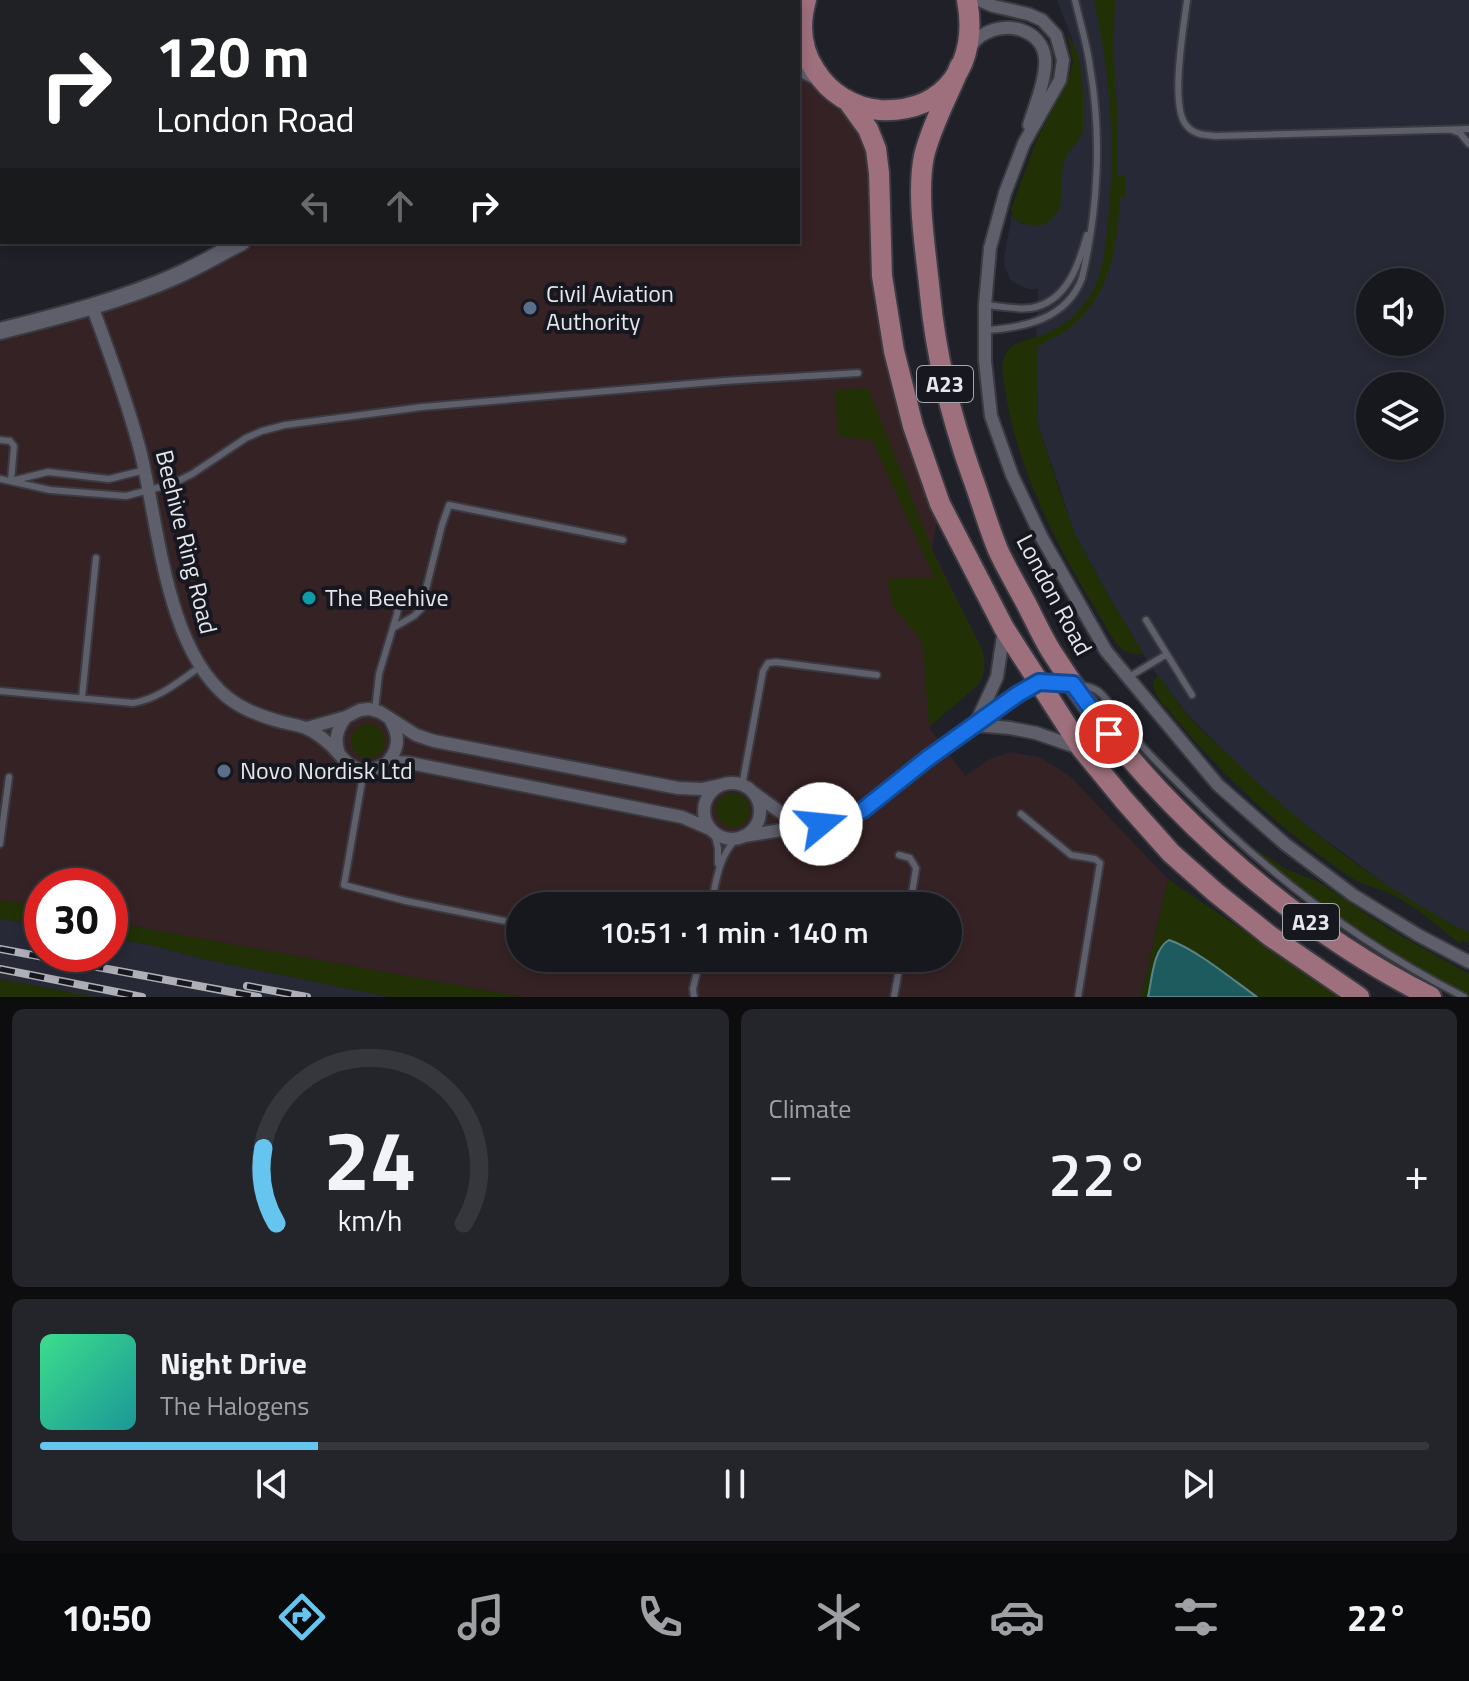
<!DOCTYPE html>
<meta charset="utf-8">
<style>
:root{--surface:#17181e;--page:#24252b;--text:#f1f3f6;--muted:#9ea0a4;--line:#36373c;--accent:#65c5ee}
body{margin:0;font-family:"Titillium Web",sans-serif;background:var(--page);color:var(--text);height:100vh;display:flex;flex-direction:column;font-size:30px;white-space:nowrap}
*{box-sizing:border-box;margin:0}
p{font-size:26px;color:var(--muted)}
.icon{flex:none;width:44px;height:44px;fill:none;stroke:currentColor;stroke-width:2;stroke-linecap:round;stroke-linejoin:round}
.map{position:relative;height:997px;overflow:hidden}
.drawer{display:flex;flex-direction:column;gap:12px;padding:12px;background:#0d0d10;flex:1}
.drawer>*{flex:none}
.top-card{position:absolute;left:0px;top:0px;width:800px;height:244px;box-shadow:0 4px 12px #0003,0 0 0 2px var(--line);background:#202124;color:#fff;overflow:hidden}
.tools{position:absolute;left:1356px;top:268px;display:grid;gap:16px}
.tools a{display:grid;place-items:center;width:88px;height:88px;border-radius:50%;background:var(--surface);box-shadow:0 4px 12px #0003,0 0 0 2px var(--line);font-size:40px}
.speed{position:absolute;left:24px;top:868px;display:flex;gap:16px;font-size:40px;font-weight:700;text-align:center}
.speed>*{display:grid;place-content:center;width:104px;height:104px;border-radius:50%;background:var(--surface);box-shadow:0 4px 12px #0003,0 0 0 2px var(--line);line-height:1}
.speed .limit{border:12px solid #d22;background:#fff;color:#111}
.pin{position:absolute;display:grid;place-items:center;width:68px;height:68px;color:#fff;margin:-34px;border:4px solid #fff;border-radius:50%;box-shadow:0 2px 8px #0007}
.me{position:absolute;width:88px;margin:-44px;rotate:73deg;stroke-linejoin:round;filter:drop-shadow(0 0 6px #0008)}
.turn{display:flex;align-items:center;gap:28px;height:168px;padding:0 24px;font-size:36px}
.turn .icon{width:104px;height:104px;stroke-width:2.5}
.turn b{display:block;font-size:56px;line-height:68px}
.lanes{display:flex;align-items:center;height:76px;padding:0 24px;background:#0003;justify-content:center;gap:40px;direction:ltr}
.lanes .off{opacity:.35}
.big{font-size:60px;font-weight:600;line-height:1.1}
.drawer .tile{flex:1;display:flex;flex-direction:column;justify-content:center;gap:12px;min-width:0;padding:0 28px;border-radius:12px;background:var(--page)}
.drawer .dial{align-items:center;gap:0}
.dial svg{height:208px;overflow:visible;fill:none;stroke:var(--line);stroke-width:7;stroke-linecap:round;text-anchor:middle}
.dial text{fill:var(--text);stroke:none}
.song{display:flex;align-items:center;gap:24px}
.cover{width:96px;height:96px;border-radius:12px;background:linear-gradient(135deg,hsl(150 70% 55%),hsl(180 70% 35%))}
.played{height:8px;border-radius:4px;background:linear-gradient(90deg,var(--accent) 20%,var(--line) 20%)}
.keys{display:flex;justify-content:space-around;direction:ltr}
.heat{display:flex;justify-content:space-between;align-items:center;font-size:44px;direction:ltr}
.drawer .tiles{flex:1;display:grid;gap:12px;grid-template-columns:1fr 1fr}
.tile:last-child{grid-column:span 2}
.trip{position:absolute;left:506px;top:892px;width:456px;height:80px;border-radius:40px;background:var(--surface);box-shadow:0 4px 12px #0003,0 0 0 2px var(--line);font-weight:600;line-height:80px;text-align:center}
.tabs{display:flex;height:128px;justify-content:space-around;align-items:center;background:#090a0c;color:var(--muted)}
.tabs .icon{width:56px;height:56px}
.tabs .active{color:var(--accent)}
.tabs b{font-size:36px;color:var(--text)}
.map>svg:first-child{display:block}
.built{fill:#282937;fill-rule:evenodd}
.industrial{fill:#352224;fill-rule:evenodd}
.green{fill:#223105}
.water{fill:#1d5b5e;stroke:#598589;stroke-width:2}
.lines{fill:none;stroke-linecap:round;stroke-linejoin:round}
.service-casing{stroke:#3a3a41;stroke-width:10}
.minor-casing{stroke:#3a3a41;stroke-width:16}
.tertiary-casing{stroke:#3a3a41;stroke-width:20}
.primary-casing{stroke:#3a3a41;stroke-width:24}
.service{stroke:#5e5f6a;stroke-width:6}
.minor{stroke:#5e5f6a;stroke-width:12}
.tertiary{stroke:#5e5f6a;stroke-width:16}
.primary{stroke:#9e6f7d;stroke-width:20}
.rail-casing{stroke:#afb0b7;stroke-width:8}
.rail{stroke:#16171f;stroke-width:5;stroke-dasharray:15;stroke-linecap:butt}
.route-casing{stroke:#114b97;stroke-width:20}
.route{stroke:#1a73e8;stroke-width:14}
.service-dot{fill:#5c6f8a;stroke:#16171f;stroke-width:3}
.culture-dot{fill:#0f9aa8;stroke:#16171f;stroke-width:3}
.labels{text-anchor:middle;stroke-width:8;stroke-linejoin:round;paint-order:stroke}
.shield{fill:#16171f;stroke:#a8a9af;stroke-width:2}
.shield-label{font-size:22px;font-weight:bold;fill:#e6e7ed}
.poi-label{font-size:24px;fill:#e6e7ed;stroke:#16171f;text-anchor:start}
.street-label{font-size:24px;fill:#e6e7ed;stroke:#16171f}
</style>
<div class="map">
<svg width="1469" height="997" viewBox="0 0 1469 997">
<rect width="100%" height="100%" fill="#1f2028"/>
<!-- built -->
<path class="built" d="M 1057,0 L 1469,0 L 1469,933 L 1435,916 L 1400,895 L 1296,818 L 1260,786 L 1188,715 L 1150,665 L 1108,595 L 1075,534 L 1038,424 L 1036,337 L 1038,289 L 1028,289 L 1011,281 L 1005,268 L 1004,258 L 1012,214 L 1014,219 L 1021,223 L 1032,225 L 1078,68 L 1072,38 ZM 1370,282 L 1430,282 L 1430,342 L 1370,342 ZM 1370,386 L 1430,386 L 1430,446 L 1370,446 Z
M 0,919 L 42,926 L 42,954 L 110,954 L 110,938 L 151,945 L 204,959 L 389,997 L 95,997 L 0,979 Z"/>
<!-- industrial -->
<path class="industrial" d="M 798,67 L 868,129 L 882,276 L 940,504 L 932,549 L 982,649 L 985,660 L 983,676 L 978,685 L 929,727 L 965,776 L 990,759 L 1011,752 L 1039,757 L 1069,775 L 1168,879 L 1141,997 L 522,997 L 110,922 L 110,886 L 42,886 L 42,911 L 0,904 L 0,331 L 92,306 L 242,242 L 798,242 ZM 520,906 L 948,906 L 948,958 L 520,958 Z"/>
<!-- green -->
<path class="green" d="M 419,0 L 753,0 L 751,2 L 419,2 Z
M 1094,0 L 1115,0 L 1113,50 L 1118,120 L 1118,176 L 1126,176 L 1125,197 L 1120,197 C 1117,248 1112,293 1070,328 C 1060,335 1048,340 1037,347 L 1038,424 L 1058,486 L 1075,534 L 1108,595 L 1144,654 C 1135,654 1127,654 1121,648 C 1110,637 1102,619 1094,606 C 1050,535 1010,452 1002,367 C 1005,339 1027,342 1047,333 C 1058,328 1069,321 1077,312 C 1102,287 1105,253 1108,221 C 1116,147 1110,73 1094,0 Z
M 1067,33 C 1071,40 1076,48 1078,55 C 1082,67 1087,127 1081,136 C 1076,146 1067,151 1064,162 C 1057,184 1070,213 1044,224 C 1035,228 1023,224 1014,219 L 1011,209 L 1037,139 L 1068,81 L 1073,62 Z
M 868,388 L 938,564 L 982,649 C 985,663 985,673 978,685 L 929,727 L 923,645 L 918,636 L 893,607 L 887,579 L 934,577 L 872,440 L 838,436 L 835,390 Z
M 1158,674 C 1167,687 1176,701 1187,714 C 1199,729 1216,742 1230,756 C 1301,827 1380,887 1469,933 L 1469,943 L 1463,940 L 1460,944 C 1438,926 1417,907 1391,894 C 1379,888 1364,886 1352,878 C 1287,835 1221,775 1172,714 C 1164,705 1154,696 1153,684 Z
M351 741a17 17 0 1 1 34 0a17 17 0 1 1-34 0Z
M716 810a17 17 0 1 1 34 0a17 17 0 1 1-34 0Z
M 1254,847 L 1285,869 L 1319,882 L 1394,932 L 1469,974 L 1469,997 C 1391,958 1315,908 1254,847 Z
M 1168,879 L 1341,997 L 1141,997 Z
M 0,900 L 42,906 L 42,926 L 0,919 Z
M 110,922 L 522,997 L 389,997 L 204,959 L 151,945 L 110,938 Z
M 0,979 L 95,997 L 0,997 Z"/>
<!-- water -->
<path class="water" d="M 1169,940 C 1196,949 1233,980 1257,997 L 1148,997 C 1152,980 1153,949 1169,940 Z"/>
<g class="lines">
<!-- service casing -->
<g class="service-casing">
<path id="service" d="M 1187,0 C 1184,26 1169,108 1187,126 C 1194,135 1206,135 1216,136 L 1469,129
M 1454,131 L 1460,133 L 1469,144
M 985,305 C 1000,306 1016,310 1031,308 C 1067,302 1079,264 1087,235
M 985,330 C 1024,328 1067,319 1082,278 C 1098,210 1102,136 1090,67 C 1087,44 1080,22 1075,0
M 0,440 L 10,441 L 14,446 L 11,481 L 48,472 L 109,479 L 145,470
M 0,479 L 50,490 L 126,496 L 172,484 L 192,474 L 246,438 L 262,431 L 285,425 L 422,407 L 724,381 L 858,373
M 1146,620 L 1192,695
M 393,628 L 414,616 L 421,609 L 442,525 L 449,505 L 623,540
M 1127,678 L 1167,654
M 1081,685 C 1086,686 1094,688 1098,691 C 1109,699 1116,715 1124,725 C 1141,747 1162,767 1182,787 C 1265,872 1358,943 1464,997
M 0,691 L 133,703 C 159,699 179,681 200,667
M 82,698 L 96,558
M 375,710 L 379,674 L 397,614 L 400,597
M 981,721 L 1018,694 L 1035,685
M 364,770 L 344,885 L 406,901 L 520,924
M 742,786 L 763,671 L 768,663 L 776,662 L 877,675
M 1021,814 L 1071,855 L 1095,859 L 1100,863 L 1078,997
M 714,833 L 718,848 L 718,864
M 0,844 L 9,777
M 899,855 L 910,858 L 916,868 L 910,906
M 711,906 C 716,882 718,857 737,838
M 694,997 L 693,989 L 700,958
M 894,997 L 901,958"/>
</g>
<!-- minor casing -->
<g class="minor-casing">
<path id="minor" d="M 979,0 L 993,6 L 1028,14 L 1042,20 L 1056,35 L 1063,60 L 1060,80 L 1024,143 L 1005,193 L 990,248 L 985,305 L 985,361 L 991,416 L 1012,475 L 1042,538 L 1106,651 L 1218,785 L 1285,844 L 1353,895 L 1418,935 L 1469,962
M 968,50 C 973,43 977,37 986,33 C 1008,21 1042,30 1045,58 C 1047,76 1035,106 1029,125
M 92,306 C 110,354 127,401 140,450 C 159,525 165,646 227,697 C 243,710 263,717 282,722 C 290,724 298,725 306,728 C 317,733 331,744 339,754 C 346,762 351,768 363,770 C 372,772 378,767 386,764 C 394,762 402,762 410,763 L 682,817 L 710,829
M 975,725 L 997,677 L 1004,630
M 307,728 L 346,717 L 360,710 L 369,709 L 380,712 L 416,735 L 434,741 L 678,788 L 702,789 L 725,784
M 339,754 C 334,739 337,729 346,717
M 385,765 C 398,752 401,738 391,721
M704 811a28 28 0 1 1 56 0a28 28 0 1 1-56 0Z
M 754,793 L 780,812 L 812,823
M 744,836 L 833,822 L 856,814 L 869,806 L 927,759 L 975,725 L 1010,728 L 1036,733 L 1082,749"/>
</g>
<!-- tertiary casing -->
<g class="tertiary-casing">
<path id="tertiary" d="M 798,67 L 821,79
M 0,331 C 59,316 120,301 176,276 C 199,266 220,253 242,242"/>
</g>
<!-- primary casing -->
<g class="primary-casing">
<path id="primary" d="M 806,0 C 799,25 801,49 815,70 C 829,93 853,108 880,110 C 947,113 979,62 967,0
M 960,66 C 949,94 931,126 924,156 C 916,196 926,252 930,294 C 936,356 951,417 972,476 C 981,500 988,526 998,550 C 1007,570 1019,589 1029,609 C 1036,623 1043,638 1051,651 C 1140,793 1283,922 1431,997
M 847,100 L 868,129 L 876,149 L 879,173 L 882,276 L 894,351 L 913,426 L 940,504 L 1004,628 L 1082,749 L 1123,799 L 1171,853 L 1215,892 L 1270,936 L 1359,997"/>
</g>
<!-- service -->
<use href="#service" class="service"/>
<!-- minor -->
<use href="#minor" class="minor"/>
<!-- tertiary -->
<use href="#tertiary" class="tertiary"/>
<!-- primary -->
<use href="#primary" class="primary"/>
<!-- rail casing -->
<g class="rail-casing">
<path id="rail" d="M 0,949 L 258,997
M 0,969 L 142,997
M 247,986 L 307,997"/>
</g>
<!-- rail -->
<use href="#rail" class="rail"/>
</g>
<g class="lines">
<!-- route casing -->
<g class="route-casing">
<path id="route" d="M 821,824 L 843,819 L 863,810 L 927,759 L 1018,694 L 1039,682 L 1073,684 L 1109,734"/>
</g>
<!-- route -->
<use href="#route" class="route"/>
</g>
<!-- markers -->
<g class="service-dot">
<circle cx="530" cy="308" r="8"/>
<circle cx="224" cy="771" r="8"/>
</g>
<circle class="culture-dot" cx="309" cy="598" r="8"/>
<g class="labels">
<!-- shield labels -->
<g class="shield">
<rect x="917" y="366" width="56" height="36" rx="6"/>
<rect x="1283" y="904" width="56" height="36" rx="6"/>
</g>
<g class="shield-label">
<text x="945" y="392">A23</text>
<text x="1311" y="930">A23</text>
</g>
<!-- poi labels -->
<g class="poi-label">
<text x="546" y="302">Civil Aviation<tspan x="546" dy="28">Authority</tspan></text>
<text x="325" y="606">The Beehive</text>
<text x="240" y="779">Novo Nordisk Ltd</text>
</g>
<!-- street labels -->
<g class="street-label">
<text transform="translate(186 542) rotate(76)" y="8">Beehive Ring Road</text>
<text transform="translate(1054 595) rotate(62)" y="8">London Road</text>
</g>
</g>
</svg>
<div class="tools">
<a><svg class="icon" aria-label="sound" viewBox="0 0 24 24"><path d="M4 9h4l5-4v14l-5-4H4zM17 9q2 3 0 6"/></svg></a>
<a><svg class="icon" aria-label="layers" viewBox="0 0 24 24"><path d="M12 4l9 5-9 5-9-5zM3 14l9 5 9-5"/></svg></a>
</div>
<div class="speed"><div class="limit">30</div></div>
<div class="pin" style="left:1109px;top:734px;background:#d93025"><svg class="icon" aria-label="arrive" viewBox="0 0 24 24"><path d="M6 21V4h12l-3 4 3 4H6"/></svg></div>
<svg class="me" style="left:821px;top:824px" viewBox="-20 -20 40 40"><circle r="19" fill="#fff"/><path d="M0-13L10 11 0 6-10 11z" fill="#1a73e8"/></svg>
<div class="trip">10:51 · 1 min · 140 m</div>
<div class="top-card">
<div class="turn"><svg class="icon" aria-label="right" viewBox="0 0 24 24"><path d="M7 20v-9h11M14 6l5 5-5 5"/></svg><div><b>120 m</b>London Road</div></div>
<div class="lanes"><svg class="icon off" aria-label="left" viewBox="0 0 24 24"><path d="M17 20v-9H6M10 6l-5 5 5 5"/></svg><svg class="icon off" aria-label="ahead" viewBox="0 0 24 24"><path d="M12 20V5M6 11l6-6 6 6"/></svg><svg class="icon" aria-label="right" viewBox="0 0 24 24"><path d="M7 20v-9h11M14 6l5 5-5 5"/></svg></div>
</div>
</div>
<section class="drawer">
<div class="tiles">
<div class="tile dial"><svg viewBox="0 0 100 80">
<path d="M14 69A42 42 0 1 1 86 69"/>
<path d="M14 69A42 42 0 0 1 9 40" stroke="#65c5ee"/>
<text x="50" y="56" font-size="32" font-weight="700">24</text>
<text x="50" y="72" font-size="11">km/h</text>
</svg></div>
<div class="tile"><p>Climate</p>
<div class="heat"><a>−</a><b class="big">22°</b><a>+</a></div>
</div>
<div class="tile">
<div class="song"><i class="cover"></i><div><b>Night Drive</b><p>The Halogens</p></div></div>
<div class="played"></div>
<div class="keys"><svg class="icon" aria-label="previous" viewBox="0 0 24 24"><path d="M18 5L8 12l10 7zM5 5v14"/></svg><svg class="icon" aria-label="pause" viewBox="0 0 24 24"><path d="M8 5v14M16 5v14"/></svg><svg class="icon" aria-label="next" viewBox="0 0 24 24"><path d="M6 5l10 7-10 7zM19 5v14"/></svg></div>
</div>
</div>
</section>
<nav class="tabs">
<b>10:50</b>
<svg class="icon active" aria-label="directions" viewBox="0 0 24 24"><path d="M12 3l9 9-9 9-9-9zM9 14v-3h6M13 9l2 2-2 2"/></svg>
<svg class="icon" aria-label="music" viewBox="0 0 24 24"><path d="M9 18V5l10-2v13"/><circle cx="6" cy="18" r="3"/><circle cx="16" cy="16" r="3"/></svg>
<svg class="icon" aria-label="phone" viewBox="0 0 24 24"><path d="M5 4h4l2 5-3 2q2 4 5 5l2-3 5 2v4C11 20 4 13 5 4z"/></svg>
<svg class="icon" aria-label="climate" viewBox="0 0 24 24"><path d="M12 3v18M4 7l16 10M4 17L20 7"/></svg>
<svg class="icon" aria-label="car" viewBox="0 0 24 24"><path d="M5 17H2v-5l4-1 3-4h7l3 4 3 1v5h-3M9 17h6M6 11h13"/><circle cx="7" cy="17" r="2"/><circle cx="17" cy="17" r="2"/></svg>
<svg class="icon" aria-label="filters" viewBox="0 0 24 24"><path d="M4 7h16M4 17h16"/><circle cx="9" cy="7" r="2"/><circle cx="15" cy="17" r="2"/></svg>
<b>22°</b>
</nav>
